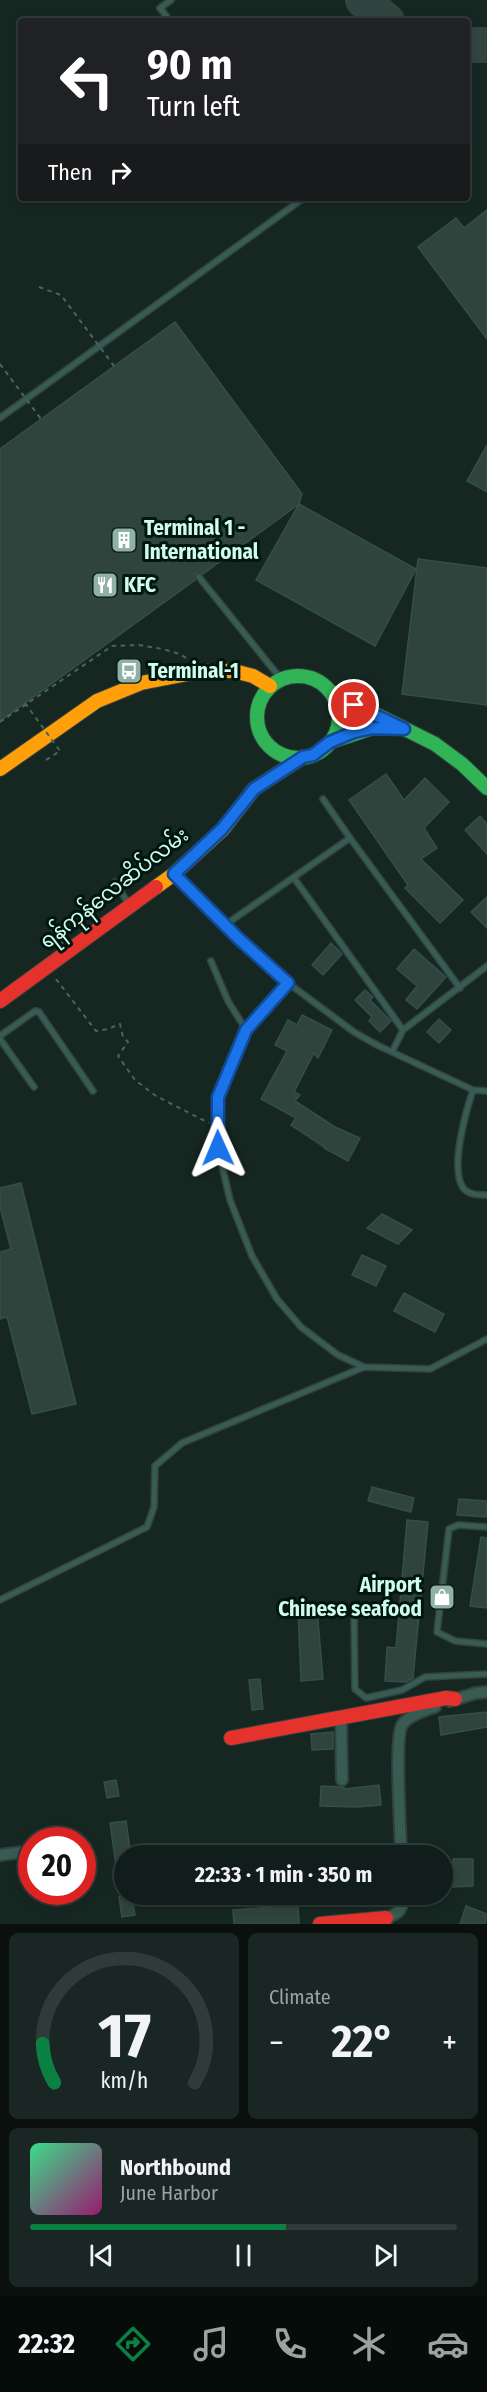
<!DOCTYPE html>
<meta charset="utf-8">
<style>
:root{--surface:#101d1a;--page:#192623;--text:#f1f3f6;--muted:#9ca2a2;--line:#303b39;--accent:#0b8043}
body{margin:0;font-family:"Fira Sans Condensed","Noto Sans Myanmar",sans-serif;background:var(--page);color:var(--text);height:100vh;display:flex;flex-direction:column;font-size:22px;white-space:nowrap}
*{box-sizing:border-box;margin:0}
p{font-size:20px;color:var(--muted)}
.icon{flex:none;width:33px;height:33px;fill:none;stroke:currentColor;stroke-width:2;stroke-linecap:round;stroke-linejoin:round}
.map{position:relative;height:1924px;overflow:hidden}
.side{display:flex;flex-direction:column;gap:9px;padding:9px;background:#09100e;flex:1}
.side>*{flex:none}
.hud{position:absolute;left:18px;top:18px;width:452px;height:183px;border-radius:6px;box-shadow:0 3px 9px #0003,0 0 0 2px var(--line);background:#202124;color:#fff;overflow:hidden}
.speed{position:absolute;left:18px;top:1827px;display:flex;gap:12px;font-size:30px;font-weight:700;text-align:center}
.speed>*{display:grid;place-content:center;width:78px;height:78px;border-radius:50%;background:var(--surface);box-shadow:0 3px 9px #0003,0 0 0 2px var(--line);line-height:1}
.speed .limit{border:9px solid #d22;background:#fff;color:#111}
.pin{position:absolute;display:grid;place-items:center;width:51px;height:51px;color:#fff;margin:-26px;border:3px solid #fff;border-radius:50%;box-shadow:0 2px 6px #0007}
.me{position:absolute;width:66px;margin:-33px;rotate:359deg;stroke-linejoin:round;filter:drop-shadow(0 0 4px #0008)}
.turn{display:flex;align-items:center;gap:21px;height:126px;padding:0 30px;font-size:27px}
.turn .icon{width:78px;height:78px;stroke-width:2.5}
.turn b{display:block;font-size:42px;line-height:51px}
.then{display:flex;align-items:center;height:57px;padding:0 30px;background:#0003;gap:12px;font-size:22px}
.big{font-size:45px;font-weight:700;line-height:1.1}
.side .tile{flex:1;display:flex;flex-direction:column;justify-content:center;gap:9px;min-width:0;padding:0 21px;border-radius:9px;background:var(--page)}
.side .dial{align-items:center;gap:0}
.dial svg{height:156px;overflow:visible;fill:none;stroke:var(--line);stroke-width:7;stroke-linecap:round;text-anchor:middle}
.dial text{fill:var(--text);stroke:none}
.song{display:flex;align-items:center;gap:18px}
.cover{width:72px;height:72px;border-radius:9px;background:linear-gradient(135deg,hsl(150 70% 55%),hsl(320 70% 35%))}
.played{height:6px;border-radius:3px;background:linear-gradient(90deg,var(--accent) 60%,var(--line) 60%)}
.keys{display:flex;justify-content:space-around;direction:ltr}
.heat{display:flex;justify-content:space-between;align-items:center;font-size:33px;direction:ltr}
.side .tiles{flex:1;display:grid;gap:9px;grid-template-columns:1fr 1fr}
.tile:last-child{grid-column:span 2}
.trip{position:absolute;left:114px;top:1845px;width:339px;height:60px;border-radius:30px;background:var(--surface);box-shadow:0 3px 9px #0003,0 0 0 2px var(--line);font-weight:700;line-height:60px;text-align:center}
.tabs{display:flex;height:96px;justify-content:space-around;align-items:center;background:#060c0a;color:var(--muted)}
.tabs .icon{width:42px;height:42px}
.tabs .current{color:var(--accent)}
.tabs b{font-size:27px;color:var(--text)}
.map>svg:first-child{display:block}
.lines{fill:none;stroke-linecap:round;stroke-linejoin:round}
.taxiway{stroke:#314540;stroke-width:36}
.building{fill:#30443e;stroke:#324f49;stroke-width:1.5}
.lane-casing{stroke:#31433d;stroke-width:8}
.street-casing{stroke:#31433d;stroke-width:14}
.fast-casing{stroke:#31433d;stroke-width:16}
.slow-casing{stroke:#31433d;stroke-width:16}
.jam-casing{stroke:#31433d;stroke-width:16}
.path{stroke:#4a645e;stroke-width:2;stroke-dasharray:4.5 4.5;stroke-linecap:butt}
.lane{stroke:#385b54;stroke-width:5}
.street{stroke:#385b54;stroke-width:10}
.fast{stroke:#30b455;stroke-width:14}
.slow{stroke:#ff9f0a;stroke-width:14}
.jam{stroke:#e5322d;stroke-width:14}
.path-bridge{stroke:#4a645e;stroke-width:2;stroke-dasharray:4.5 4.5;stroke-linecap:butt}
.route-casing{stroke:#114b97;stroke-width:15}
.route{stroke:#1a73e8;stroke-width:10}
.labels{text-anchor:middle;stroke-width:6;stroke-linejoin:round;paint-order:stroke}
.poi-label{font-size:21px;font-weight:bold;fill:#d0fcee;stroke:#00160f;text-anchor:start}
.street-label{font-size:21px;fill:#d0fcee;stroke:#00160f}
</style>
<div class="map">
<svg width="487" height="1924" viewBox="0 0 487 1924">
<rect width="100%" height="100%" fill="#162722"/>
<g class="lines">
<!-- taxiway -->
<path class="taxiway" d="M 363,0 L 387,21
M 466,45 L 487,45"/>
</g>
<!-- building -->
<path class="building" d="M 487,210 L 487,339 L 418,247 L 456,218 L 464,228 Z
M 175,322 L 302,494 L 299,504 L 203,574 L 196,573 L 195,580 L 0,721 L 0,449 Z
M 487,445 L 487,492 L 467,481 Z
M 299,504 L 416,569 L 375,646 L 256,580 Z
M 418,559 L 487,568 L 487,705 L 402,694 Z
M 386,774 L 404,800 L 425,778 L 449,802 L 424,828 L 437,848 L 421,859 L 463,900 L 440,923 L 405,888 L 408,885 L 349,800 Z
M 480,816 L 487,824 L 487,854 L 465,830 Z
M 487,897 L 487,928 L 471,912 Z
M 331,943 L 342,954 L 323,975 L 312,965 Z
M 414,949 L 446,977 L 417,1009 L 406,1000 L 417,986 L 397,969 Z
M 365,990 L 373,997 L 370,1000 L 391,1021 L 380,1032 L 369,1021 L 372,1017 L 355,1000 Z
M 302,1015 L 332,1030 L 318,1058 L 314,1053 L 294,1092 L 300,1095 L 295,1101 L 335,1127 L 360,1138 L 348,1161 L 324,1148 L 324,1147 L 291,1125 L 296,1118 L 261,1099 L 287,1051 L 275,1045 L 288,1020 L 297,1025 Z
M 439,1019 L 451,1030 L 439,1043 L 427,1032 Z
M 21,1183 L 76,1404 L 32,1414 L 7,1317 L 0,1319 L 0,1252 L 11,1249 L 0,1207 L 0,1188 Z
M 382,1214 L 412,1230 L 398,1244 L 367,1228 Z
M 362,1255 L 386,1266 L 376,1286 L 352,1275 Z
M 404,1293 L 444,1314 L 435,1332 L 394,1311 Z
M 372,1487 L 414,1498 L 411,1512 L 368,1501 Z
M 459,1499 L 487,1501 L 487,1517 L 457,1515 Z
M 407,1520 L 428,1522 L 413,1678 L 406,1682 L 385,1681 L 387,1647 L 396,1648 Z
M 481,1537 L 487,1538 L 487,1608 L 470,1606 Z
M 317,1609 L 323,1679 L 301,1681 L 298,1610 Z
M 260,1679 L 263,1709 L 252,1710 L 249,1680 Z
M 487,1712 L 487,1727 L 441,1735 L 439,1717 Z
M 333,1732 L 333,1749 L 312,1750 L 311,1734 Z
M 116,1780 L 119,1796 L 107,1798 L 104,1782 Z
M 379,1785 L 381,1805 L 358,1807 L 320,1806 L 321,1786 L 344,1787 L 344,1789 Z
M 126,1821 L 131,1856 L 124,1856 L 124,1879 L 118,1880 L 110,1823 Z
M 453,1859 L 473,1859 L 473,1886 L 453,1887 Z
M 132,1895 L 135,1915 L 122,1917 L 119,1897 Z
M 298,1905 L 299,1924 L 234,1924 L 233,1910 Z
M 466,1906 L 487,1914 L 485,1924 L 460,1924 Z"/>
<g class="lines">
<!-- lane casing -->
<g class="lane-casing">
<path id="lane" d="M 170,21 L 160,8 L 171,0
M 0,418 L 301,200 L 299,198
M 199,577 L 281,679
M 323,799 L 350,838
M 175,876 L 238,938 L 288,983 L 246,1030 L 218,1097 L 218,1148 L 230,1200 L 252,1256 L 277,1299 L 301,1327 L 338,1355 L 364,1367 L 430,1369 L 487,1339
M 294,878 L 403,1030
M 115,882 L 128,903
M 225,925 L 350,838 L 460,988
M 53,927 L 67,947
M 211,961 L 228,1001 L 246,1030
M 288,983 L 354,1032 L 377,1045 L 473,1090 L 487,1091
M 0,1036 L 35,1011 L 39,1012 L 93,1091
M 0,1039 L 34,1087
M 392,1052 L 403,1030 L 487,966
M 473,1090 C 466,1111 448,1173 465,1190 C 471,1195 479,1195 487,1195
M 487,1527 L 458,1525 L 449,1529 L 437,1632 L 455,1641 L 487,1644
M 0,1600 L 147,1527 L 154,1507 L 155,1466 L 182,1443 L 364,1367
M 354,1614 L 355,1689 L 366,1698 L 402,1690 L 425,1677 L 487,1674"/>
</g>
<!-- street casing -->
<g class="street-casing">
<path id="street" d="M 450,1701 L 476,1693 L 487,1692
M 341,1718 L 342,1780
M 0,1855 L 31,1851
M 401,1856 C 401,1834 394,1738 402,1725 C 408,1716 425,1710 435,1707
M 386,1924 L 386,1918 C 400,1913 403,1909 403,1894"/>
</g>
<!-- fast casing -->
<g class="fast-casing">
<path id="fast" d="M257 717a41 41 0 1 1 82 0a41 41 0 1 1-82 0Z
M 331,692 L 435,744 L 462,764 L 487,788
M 330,742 L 372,728 L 399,728"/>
</g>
<!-- slow casing -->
<g class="slow-casing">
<path id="slow" d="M 0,769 L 97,701 L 141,683 L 203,671 L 234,671 L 253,676 L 270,686
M 156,887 L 174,874 L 223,829 L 254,789 L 303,757"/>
</g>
<!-- jam casing -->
<g class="jam-casing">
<path id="jam" d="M 0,1001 L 156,887
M 231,1738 L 446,1698 L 455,1699
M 320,1924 L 386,1918"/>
</g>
<!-- path -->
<path class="path" d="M 0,722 L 112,646 L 139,645 L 163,649 L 180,654 L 186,658
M 46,760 L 60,751
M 56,979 L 96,1031 L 108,1029 L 120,1024 L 123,1037 L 128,1042 L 118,1056 L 135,1080 L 156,1096 L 209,1123"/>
<!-- lane -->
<use href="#lane" class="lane"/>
<!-- street -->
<use href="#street" class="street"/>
<!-- fast -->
<use href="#fast" class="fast"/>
<!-- slow -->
<use href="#slow" class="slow"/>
<!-- jam -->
<use href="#jam" class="jam"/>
<!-- path-bridge -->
<path class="path-bridge" d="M 39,287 L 61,295 L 114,366
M 0,364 L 41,419
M 25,703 L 60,751"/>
</g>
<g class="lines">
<!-- route casing -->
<g class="route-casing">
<path id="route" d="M 218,1148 L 218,1097 L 246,1030 L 288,983 L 238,938 L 174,874 L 222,829 L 254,789 L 303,757 L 313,755 L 330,742 L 354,732 L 372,728 L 404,729 L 354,705"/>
</g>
<!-- route -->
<use href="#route" class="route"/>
</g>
<!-- icons -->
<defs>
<g id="building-square" transform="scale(1.35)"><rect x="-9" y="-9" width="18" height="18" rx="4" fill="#8fb1a7" stroke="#00160f"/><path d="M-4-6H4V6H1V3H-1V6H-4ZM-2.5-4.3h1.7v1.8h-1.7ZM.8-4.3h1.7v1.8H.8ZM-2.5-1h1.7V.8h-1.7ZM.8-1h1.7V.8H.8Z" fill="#fff"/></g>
<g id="restaurant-square" transform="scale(1.35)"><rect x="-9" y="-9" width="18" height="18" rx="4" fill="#8fb1a7" stroke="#00160f"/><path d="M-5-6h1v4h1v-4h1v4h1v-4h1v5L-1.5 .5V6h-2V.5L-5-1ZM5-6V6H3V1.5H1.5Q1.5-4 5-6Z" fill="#fff"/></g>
<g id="bus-square" transform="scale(1.35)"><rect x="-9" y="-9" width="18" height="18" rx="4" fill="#8fb1a7" stroke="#00160f"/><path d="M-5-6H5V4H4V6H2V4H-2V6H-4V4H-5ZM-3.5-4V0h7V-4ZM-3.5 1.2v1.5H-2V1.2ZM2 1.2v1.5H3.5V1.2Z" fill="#fff"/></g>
<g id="shop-square" transform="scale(1.35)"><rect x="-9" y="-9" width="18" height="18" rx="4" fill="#8fb1a7" stroke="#00160f"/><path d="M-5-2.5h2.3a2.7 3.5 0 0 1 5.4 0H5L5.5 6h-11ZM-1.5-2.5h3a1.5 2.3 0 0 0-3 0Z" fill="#fff"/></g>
</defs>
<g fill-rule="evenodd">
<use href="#building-square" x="124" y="540"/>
<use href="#restaurant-square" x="105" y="585"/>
<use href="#bus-square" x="129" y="671"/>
<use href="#shop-square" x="442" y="1597"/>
</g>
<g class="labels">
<!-- poi labels -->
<g class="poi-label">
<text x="144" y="535">Terminal 1 -<tspan x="144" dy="24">International</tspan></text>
<text x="124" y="592">KFC</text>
<text x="148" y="678">Terminal-1</text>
<text x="422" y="1592" text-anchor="end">Airport<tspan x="422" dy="24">Chinese seafood</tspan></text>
</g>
<!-- street labels -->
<g class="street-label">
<text transform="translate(114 888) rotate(-38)" y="7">ရန်ကုန်လေဆိပ်လမ်း</text>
</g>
</g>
</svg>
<div class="speed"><div class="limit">20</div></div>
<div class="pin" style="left:354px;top:705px;background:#d93025"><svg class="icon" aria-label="arrive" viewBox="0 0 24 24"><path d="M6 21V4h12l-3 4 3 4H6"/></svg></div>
<svg class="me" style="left:218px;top:1148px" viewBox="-20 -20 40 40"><path d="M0-17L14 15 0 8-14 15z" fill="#1a73e8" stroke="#fff" stroke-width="4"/></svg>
<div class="trip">22:33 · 1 min · 350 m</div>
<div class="hud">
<div class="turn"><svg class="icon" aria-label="left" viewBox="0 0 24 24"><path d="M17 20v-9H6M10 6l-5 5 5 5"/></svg><div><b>90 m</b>Turn left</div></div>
<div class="then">Then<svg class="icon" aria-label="right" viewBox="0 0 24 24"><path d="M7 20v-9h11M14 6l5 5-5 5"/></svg></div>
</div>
</div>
<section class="side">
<div class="tiles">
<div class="tile dial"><svg viewBox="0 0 100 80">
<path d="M14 69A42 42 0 1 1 86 69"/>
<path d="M14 69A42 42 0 0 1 8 49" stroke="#0b8043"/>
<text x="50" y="56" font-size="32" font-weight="700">17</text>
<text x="50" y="72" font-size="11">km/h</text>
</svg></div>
<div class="tile"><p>Climate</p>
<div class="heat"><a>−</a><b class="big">22°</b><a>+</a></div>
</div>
<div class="tile">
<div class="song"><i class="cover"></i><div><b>Northbound</b><p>June Harbor</p></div></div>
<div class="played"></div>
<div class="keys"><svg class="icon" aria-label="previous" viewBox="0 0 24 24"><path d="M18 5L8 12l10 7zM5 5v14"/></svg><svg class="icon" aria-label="pause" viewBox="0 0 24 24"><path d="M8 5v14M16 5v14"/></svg><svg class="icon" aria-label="next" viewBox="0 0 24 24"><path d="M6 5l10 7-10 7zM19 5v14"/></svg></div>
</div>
</div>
</section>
<nav class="tabs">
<b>22:32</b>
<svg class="icon current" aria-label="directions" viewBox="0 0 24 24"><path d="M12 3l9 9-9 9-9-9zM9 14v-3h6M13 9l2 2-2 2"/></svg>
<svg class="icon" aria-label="music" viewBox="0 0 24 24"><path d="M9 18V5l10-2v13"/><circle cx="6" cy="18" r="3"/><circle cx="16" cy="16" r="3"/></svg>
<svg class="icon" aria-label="phone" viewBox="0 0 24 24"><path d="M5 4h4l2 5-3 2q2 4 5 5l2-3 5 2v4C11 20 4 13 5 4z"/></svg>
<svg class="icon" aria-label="climate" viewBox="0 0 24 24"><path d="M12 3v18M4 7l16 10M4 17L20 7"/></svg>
<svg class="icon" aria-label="car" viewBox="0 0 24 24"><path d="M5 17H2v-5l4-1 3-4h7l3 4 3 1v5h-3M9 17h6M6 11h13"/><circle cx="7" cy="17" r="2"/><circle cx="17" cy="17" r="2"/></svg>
</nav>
